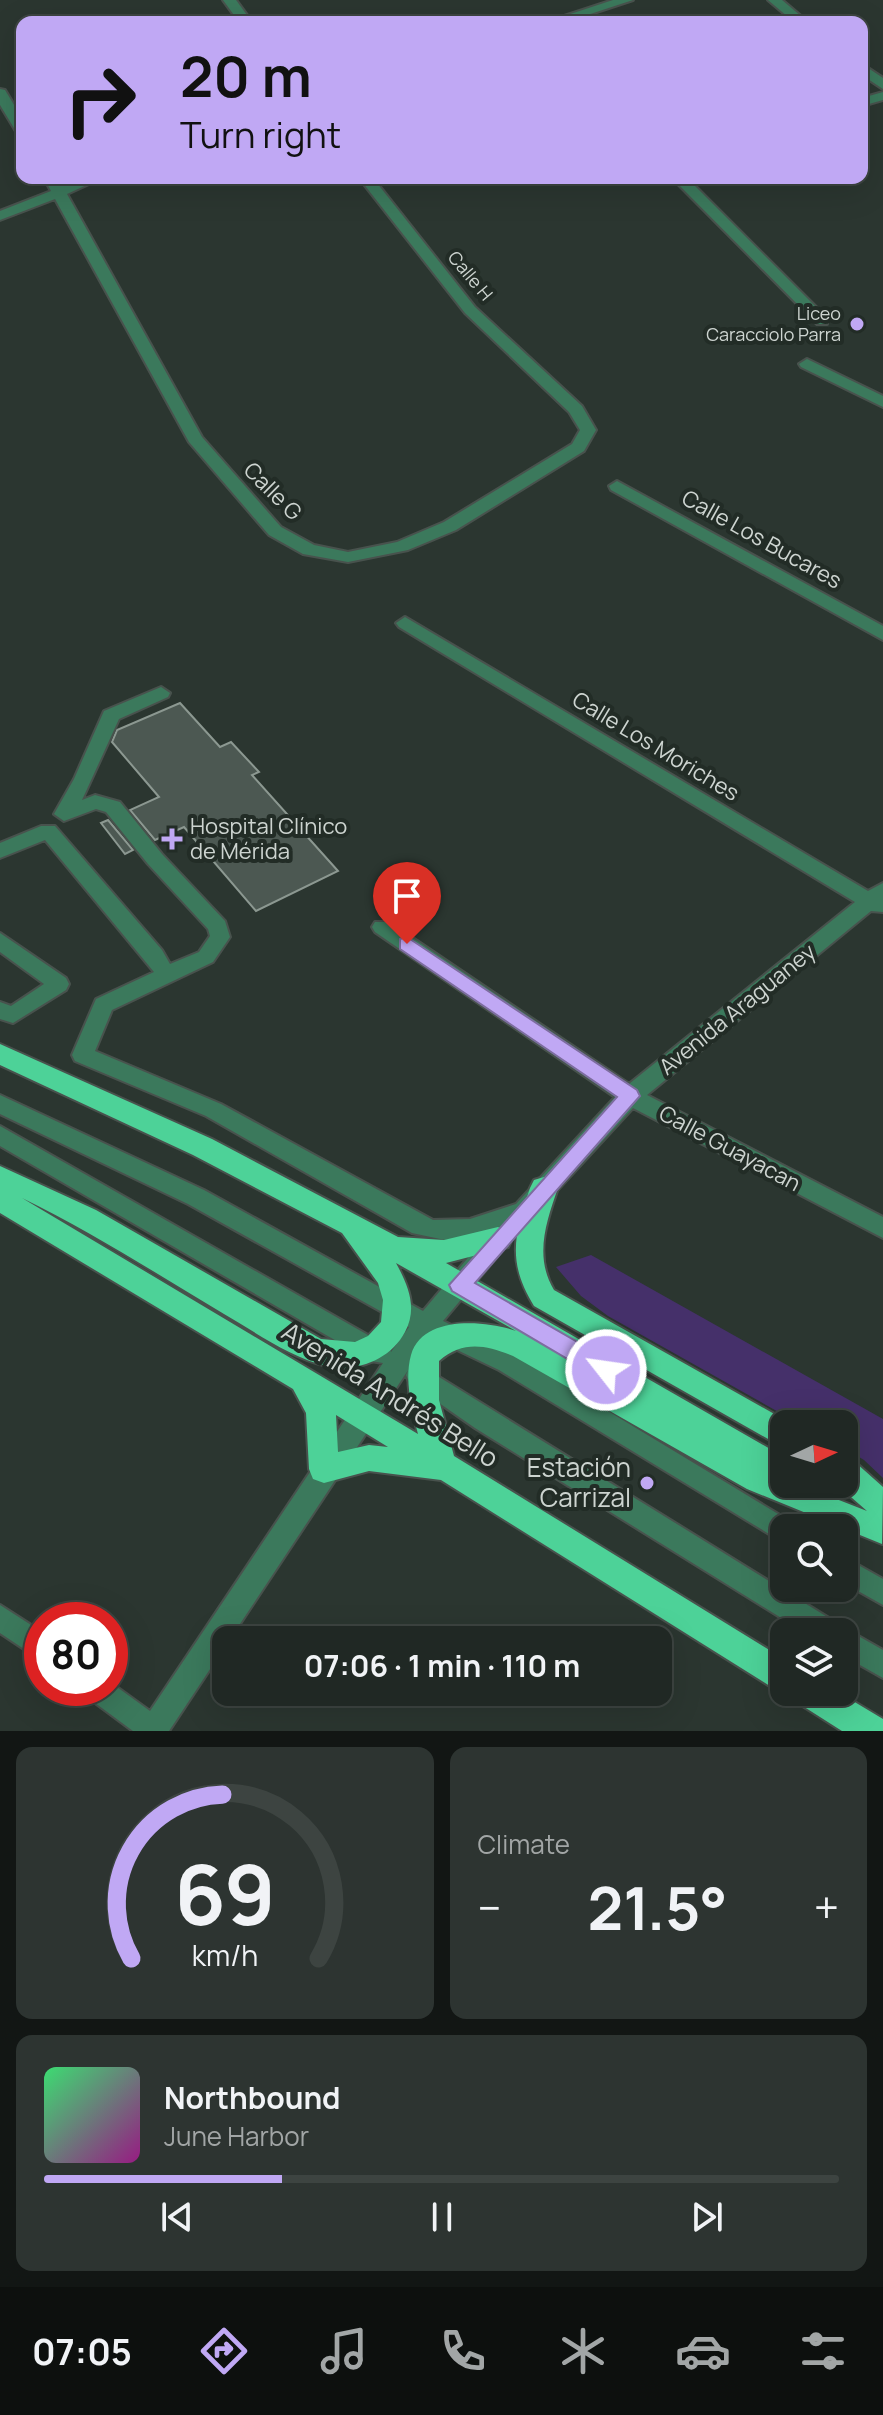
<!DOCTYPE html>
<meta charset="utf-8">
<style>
:root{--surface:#202824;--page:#2d3431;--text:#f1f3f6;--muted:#a2a6a6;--line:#3d4441;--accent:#c0a8f4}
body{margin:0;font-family:Manrope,sans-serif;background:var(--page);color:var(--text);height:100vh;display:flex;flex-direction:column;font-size:30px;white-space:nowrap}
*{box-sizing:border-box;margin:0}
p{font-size:26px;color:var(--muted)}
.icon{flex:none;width:44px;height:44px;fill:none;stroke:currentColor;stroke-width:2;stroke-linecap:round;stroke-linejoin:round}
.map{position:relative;height:1731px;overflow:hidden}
.side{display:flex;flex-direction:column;gap:16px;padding:16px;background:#121614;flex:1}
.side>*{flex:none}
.top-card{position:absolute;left:16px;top:16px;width:852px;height:168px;border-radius:16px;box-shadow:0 8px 32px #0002,0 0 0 2px var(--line);background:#c0a8f4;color:#111;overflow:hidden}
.needle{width:52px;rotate:86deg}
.controls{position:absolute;left:770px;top:1410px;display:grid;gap:16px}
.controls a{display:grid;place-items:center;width:88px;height:88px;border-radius:16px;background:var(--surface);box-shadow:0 8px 32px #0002,0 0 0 2px var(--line);font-size:40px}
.speed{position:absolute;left:24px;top:1602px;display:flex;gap:16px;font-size:40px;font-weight:700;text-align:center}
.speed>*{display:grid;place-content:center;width:104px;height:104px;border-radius:50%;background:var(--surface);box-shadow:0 8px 32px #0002,0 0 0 2px var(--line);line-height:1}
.speed .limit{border:12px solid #d22;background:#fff;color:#111}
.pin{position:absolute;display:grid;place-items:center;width:68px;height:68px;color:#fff;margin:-82px -34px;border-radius:50% 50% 50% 0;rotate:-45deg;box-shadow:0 0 8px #0007}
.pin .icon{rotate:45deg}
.me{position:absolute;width:88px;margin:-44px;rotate:300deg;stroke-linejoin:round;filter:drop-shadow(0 0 6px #0008)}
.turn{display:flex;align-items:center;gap:28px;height:168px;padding:0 32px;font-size:36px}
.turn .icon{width:104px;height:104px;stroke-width:2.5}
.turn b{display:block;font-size:56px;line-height:68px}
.big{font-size:60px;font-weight:700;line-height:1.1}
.side .tile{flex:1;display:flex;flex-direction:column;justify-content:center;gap:12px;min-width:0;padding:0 28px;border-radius:16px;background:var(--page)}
.side .dial{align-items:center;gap:0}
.dial svg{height:208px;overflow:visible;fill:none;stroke:var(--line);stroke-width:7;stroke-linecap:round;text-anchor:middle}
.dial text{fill:var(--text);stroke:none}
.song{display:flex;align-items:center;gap:24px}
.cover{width:96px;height:96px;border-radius:12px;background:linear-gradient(135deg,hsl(140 70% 55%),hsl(310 70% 35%))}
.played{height:8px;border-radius:4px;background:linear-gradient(90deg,var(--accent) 30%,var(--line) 30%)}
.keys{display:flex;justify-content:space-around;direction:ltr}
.heat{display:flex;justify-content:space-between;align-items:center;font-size:44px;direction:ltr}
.side .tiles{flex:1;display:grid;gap:16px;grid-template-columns:1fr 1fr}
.tile:last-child{grid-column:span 2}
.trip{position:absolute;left:212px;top:1626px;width:460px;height:80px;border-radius:16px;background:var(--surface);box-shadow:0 8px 32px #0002,0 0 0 2px var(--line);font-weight:700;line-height:80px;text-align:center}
.tab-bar{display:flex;height:128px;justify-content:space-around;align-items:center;background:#0d100e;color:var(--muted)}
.tab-bar .icon{width:56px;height:56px}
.tab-bar .on{color:var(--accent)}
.tab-bar b{font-size:36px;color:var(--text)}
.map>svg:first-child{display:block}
.green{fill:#45306a}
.building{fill:#4c5852;stroke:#8c9891;stroke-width:2}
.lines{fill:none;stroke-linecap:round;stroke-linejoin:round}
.minor-casing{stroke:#48524d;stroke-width:4}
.highway-casing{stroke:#48524d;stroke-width:4}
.minor{fill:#3b795c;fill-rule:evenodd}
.highway{fill:#4dd298;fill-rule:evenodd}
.route{fill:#c0a8f4;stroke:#7d6d9f;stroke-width:2}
.poi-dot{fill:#c0a8f4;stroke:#222c26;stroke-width:3}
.labels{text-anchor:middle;stroke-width:8;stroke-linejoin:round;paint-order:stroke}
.far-street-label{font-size:18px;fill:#cdd4d0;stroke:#222c26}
.far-poi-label{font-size:18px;fill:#cdd4d0;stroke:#222c26;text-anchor:end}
.street-label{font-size:22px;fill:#cdd4d0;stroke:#222c26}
.poi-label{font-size:22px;fill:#cdd4d0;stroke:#222c26;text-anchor:start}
.near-street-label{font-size:26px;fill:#cdd4d0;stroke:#222c26}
.near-poi-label{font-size:26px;fill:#cdd4d0;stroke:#222c26;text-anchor:end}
</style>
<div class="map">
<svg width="883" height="1731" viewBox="0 0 883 1731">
<rect width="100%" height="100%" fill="#2b3630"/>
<!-- green -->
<path class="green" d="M 591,1255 L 883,1419 L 883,1478 L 864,1460 L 844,1448 L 844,1424 L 800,1424 L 608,1316 L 581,1296 L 556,1267 Z"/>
<!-- building -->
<path class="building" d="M 180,703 L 220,747 L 231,742 L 259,772 L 252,775 L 338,871 L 256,911 L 184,827 L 155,840 L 130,810 L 159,797 L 112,742 L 117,730 Z
M 108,820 L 133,850 L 125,854 L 101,823 Z"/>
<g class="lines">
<!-- minor casing -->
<g class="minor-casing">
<path id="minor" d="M 223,0 L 236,0 L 252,22 L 239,22 Z
M 613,0 L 633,0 L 566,22 L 546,22 Z
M 768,0 L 782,0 L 808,22 L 794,22 Z
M 862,64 L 883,78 L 883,89 L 862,75 Z
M 0,89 L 5,90 L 22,118 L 22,134 L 17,133 L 0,105 Z
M 883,92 L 883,100 L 862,106 L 862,98 Z
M 44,178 L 58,178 L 63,186 L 82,178 L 102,178 L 67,194 L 202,437 L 281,527 L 314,545 L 348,552 L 397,542 L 444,522 L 572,444 L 580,430 L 569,412 L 465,313 L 359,178 L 373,178 L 475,307 L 582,406 L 596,430 L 584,451 L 456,530 L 408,550 L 348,562 L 303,554 L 269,535 L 189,442 L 55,199 L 0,220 L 0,211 L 51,191 Z
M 672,178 L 687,178 L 827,318 L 827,324 L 817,324 Z
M 807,359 L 883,396 L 883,407 L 801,367 L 799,364 Z
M 617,481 L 883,626 L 883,640 L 611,490 L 609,486 Z
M 405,617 L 868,891 L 883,883 L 883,912 L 871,911 L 647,1095 L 883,1217 L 883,1238 L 633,1108 L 506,1246 L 443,1321 L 517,1356 L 793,1523 L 795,1528 L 784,1528 L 784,1543 L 499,1370 L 430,1337 L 169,1731 L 133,1731 L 87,1697 L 83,1688 L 110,1688 L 110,1682 L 150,1711 L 383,1363 L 371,1361 L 0,1146 L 0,1126 L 389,1347 L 391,1352 L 409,1327 L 188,1204 L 0,1114 L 0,1095 L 204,1190 L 423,1311 L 489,1233 L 445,1240 L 412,1233 L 206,1116 L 75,1061 L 72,1055 L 96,999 L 154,972 L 45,840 L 0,858 L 0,843 L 41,826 L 55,826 L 162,950 L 170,964 L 199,952 L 210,936 L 208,929 L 148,864 L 106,812 L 96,809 L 64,821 L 54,814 L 74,779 L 104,711 L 161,687 L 170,693 L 168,697 L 119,719 L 82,800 L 95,795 L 120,802 L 162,854 L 225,921 L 230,937 L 213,962 L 112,1010 L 95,1051 L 221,1104 L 433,1220 L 470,1219 L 516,1204 L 615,1097 L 375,932 L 372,927 L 375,922 L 389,922 L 629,1084 L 855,902 L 399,627 L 396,623 Z
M 0,933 L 66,978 L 69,984 L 66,990 L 13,1023 L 0,1019 L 0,1002 L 11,1006 L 44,984 L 0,952 Z
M 418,1364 L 837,1623 L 841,1631 L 853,1633 L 883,1650 L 883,1678 L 844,1656 L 844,1632 L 804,1632 L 475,1428 L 409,1382 L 406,1375 L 409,1368 Z
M 844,1557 L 883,1579 L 883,1605 L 844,1583 Z
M 0,1605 L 42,1632 L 42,1661 L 0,1633 Z"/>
</g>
<!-- highway casing -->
<g class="highway-casing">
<path id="highway" d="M 0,1044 L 212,1139 L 398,1237 L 444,1240 L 498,1227 L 508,1231 L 512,1239 L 508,1247 L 446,1263 L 784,1457 L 784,1484 L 798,1484 L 867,1511 L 836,1484 L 844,1484 L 844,1458 L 855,1462 L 883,1487 L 882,1544 L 747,1489 L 513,1356 C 486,1345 463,1340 439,1361 L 439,1400 L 454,1456 L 784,1659 L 785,1692 L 773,1688 L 441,1480 L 369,1471 L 324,1483 L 313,1479 L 309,1469 L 306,1413 L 293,1389 L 0,1213 L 0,1166 L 96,1210 L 321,1339 L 355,1342 L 368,1336 L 381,1322 L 383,1300 L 378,1283 L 342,1233 L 193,1155 L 0,1065 ZM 22,1198 C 92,1232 157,1274 224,1314 C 257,1333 289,1357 327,1366 C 357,1373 391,1359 405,1332 C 418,1308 408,1285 396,1263 L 516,1331 C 487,1321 423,1314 411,1355 C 404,1380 412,1410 418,1434 ZM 336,1415 L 388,1447 L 369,1445 L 338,1452 Z
M 544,1177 L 554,1180 L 558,1188 C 546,1222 534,1257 554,1290 L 792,1424 L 784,1424 L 784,1448 L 534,1306 C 507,1262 514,1235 530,1188 L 534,1180 Z
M 793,1692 L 838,1692 L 883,1719 L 883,1731 L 842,1731 L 798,1703 Z"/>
</g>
<!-- minor -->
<use href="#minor" class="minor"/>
<!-- highway -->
<use href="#highway" class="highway"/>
</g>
<!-- route -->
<path class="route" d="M 407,937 L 637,1090 L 640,1096 L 475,1283 L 614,1363 L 617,1370 L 614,1377 L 606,1379 L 598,1377 L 452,1291 L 449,1285 L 617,1097 L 400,949 L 400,939 Z"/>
<!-- markers -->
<g class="poi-dot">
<circle cx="857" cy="324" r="8"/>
<path d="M168 827h8v8h8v8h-8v8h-8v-8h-8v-8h8z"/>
<circle cx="647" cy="1483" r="8"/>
</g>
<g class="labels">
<!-- far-street labels -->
<g class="far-street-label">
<text transform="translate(470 276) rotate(50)" y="6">Calle H</text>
</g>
<!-- far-poi labels -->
<g class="far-poi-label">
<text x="841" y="320">Liceo<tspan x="841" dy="21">Caracciolo Parra</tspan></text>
</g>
<!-- street labels -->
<g class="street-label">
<text transform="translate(273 491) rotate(45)" y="8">Calle G</text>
<text transform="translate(762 539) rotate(29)" y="8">Calle Los Bucares</text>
<text transform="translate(656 746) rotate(31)" y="8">Calle Los Moriches</text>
<text transform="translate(737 1009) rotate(-39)" y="8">Avenida Araguaney</text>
<text transform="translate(730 1148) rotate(28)" y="8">Calle Guayacan</text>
</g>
<!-- poi labels -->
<g class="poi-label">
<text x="190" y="834">Hospital Clínico<tspan x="190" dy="25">de Mérida</tspan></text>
</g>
<!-- near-street labels -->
<g class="near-street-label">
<text transform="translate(390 1395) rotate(32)" y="9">Avenida Andrés Bello</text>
</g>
<!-- near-poi labels -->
<g class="near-poi-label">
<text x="631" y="1477">Estación<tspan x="631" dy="30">Carrizal</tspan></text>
</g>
</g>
</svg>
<div class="controls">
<a><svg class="needle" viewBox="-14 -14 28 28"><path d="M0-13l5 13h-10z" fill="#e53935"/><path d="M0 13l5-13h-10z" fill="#a2a6a6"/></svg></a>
<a><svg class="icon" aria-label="search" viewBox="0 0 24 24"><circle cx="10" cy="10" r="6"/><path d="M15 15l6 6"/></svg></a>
<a><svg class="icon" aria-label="layers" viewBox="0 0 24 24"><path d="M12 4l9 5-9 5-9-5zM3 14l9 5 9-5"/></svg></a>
</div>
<div class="speed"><div class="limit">80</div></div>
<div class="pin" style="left:407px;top:944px;background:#d93025"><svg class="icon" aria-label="arrive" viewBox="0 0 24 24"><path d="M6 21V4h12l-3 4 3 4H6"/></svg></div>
<svg class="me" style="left:606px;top:1370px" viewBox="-20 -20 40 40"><circle r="17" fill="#c0a8f4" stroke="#fff" stroke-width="3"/><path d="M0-11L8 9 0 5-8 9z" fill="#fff"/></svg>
<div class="trip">07:06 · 1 min · 110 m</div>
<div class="top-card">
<div class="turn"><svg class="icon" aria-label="right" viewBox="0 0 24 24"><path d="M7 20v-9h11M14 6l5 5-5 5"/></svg><div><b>20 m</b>Turn right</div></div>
</div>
</div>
<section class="side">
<div class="tiles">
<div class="tile dial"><svg viewBox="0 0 100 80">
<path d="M14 69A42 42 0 1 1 86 69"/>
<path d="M14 69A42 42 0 0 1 49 6" stroke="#c0a8f4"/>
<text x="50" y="56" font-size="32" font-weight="700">69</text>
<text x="50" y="72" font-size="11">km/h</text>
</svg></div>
<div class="tile"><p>Climate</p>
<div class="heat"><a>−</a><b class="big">21.5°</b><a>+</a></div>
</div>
<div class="tile">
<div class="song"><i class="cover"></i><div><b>Northbound</b><p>June Harbor</p></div></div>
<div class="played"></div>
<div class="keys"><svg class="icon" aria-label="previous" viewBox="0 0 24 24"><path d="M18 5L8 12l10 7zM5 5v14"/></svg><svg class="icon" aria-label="pause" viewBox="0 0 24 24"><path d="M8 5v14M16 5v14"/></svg><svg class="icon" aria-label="next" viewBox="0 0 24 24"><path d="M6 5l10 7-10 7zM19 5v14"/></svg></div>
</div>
</div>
</section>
<nav class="tab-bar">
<b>07:05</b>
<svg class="icon on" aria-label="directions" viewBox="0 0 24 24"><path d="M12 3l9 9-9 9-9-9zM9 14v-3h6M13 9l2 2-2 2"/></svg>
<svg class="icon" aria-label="music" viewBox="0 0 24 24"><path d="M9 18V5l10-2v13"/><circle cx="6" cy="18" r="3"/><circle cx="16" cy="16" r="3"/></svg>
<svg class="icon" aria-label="phone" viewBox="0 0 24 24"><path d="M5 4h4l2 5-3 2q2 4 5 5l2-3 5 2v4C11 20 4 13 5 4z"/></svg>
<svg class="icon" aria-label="climate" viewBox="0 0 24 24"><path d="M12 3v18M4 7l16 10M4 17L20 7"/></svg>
<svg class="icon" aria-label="car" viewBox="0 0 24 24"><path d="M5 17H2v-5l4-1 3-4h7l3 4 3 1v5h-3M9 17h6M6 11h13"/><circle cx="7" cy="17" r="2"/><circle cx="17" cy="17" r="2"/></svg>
<svg class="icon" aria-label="filters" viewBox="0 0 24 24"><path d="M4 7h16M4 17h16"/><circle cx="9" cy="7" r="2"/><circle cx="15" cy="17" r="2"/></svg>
</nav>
